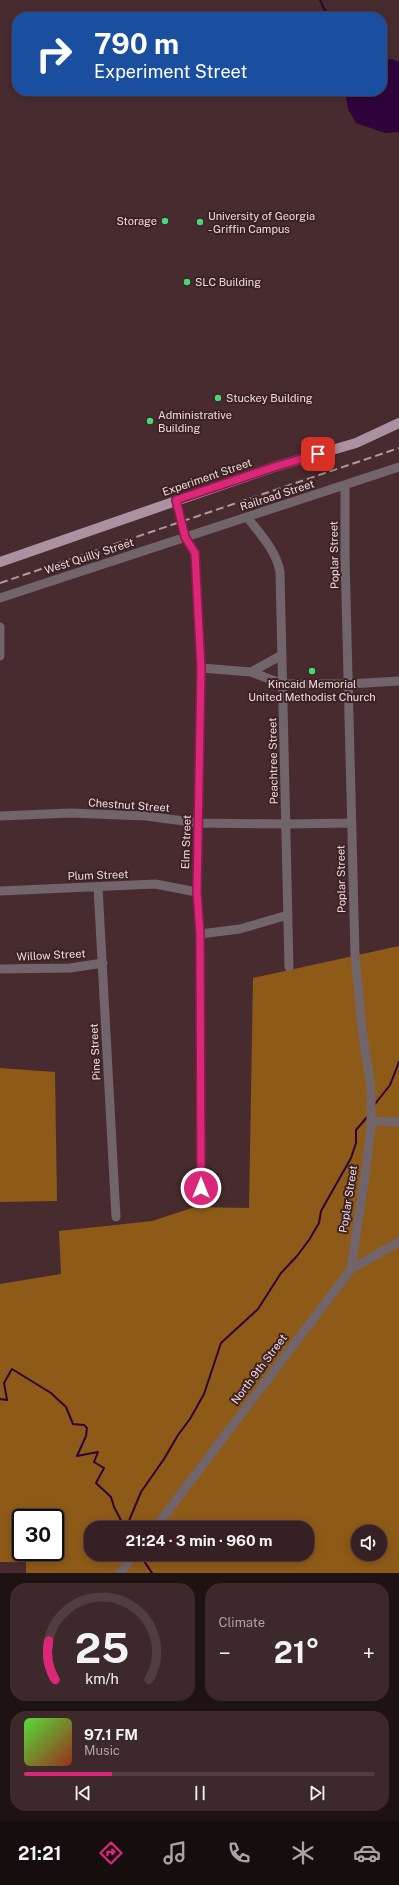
<!DOCTYPE html>
<meta charset="utf-8">
<style>
:root{--surface:#362023;--page:#3d282b;--text:#f1f3f6;--muted:#aaa3a6;--line:#503e41;--accent:#db2777}
body{margin:0;font-family:"Public Sans",sans-serif;background:var(--page);color:var(--text);height:100vh;display:flex;flex-direction:column;font-size:15px;white-space:nowrap}
*{box-sizing:border-box;margin:0}
p{font-size:13px;color:var(--muted)}
.icon{flex:none;width:22px;height:22px;fill:none;stroke:currentColor;stroke-width:2;stroke-linecap:round;stroke-linejoin:round}
.map{position:relative;height:1573px;overflow:hidden}
.drawer{display:flex;flex-direction:column;gap:10px;padding:10px;background:#1e1213;flex:1}
.drawer>*{flex:none}
.banner{position:absolute;left:12px;top:12px;width:375px;height:84px;border-radius:16px;box-shadow:0 2px 10px #0003,0 0 0 1px var(--line);background:#1a4fa0;color:#fff;overflow:hidden}
.buttons{position:absolute;left:351px;top:1525px;display:grid;gap:8px}
.buttons a{display:grid;place-items:center;width:36px;height:36px;border-radius:50%;background:var(--surface);box-shadow:0 2px 10px #0003,0 0 0 1px var(--line);font-size:20px}
.speed{position:absolute;left:12px;top:1509px;display:flex;gap:8px;font-size:20px;font-weight:700;text-align:center}
.speed>*{display:grid;place-content:center;width:52px;height:52px;border-radius:50%;background:var(--surface);box-shadow:0 2px 10px #0003,0 0 0 1px var(--line);line-height:1}
.speed .limit{border:2px solid #111;border-radius:6px;background:#fff;color:#111}
.pin{position:absolute;display:grid;place-items:center;width:34px;height:34px;color:#fff;margin:-17px;border-radius:8px;box-shadow:0 2px 6px #0006}
.me{position:absolute;width:44px;margin:-22px;rotate:0deg;stroke-linejoin:round;filter:drop-shadow(0 0 3px #0008)}
.turn{display:flex;align-items:center;gap:14px;height:84px;padding:0 16px;font-size:18px}
.turn .icon{width:52px;height:52px;stroke-width:2.5}
.turn b{display:block;font-size:28px;line-height:34px}
.big{font-size:30px;font-weight:700;line-height:1.1}
.drawer .widget{flex:1;display:flex;flex-direction:column;justify-content:center;gap:6px;min-width:0;padding:0 14px;border-radius:16px;background:var(--page)}
.drawer .dial{align-items:center;gap:0}
.dial svg{height:104px;overflow:visible;fill:none;stroke:var(--line);stroke-width:7;stroke-linecap:round;text-anchor:middle}
.dial text{fill:var(--text);stroke:none}
.song{display:flex;align-items:center;gap:12px}
.cover{width:48px;height:48px;border-radius:6px;background:linear-gradient(135deg,hsl(110 70% 55%),hsl(10 70% 35%))}
.played{height:4px;border-radius:2px;background:linear-gradient(90deg,var(--accent) 25%,var(--line) 25%)}
.keys{display:flex;justify-content:space-around;direction:ltr}
.heat{display:flex;justify-content:space-between;align-items:center;font-size:22px;direction:ltr}
.drawer .tiles{flex:1;display:grid;gap:10px;grid-template-columns:1fr 1fr}
.widget:last-child{grid-column:span 2}
.trip{position:absolute;left:84px;top:1521px;width:230px;height:40px;border-radius:16px;background:var(--surface);box-shadow:0 2px 10px #0003,0 0 0 1px var(--line);font-weight:700;line-height:40px;text-align:center}
.dock{display:flex;height:64px;justify-content:space-around;align-items:center;background:#160d0e;color:var(--muted)}
.dock .icon{width:28px;height:28px}
.dock .active{color:var(--accent)}
.dock b{font-size:18px;color:var(--text)}
.map>svg:first-child{display:block}
.forest{fill:#8e5a18;fill-rule:evenodd}
.water{fill:#2f043c}
.lines{fill:none;stroke-linecap:round;stroke-linejoin:round}
.stream{stroke:#2f043c;stroke-width:2}
.minor{stroke:#71646b;stroke-width:9}
.major{stroke:#ac92a0;stroke-width:10}
.rail{stroke:#b09a9c;stroke-width:2;stroke-dasharray:8 4;stroke-linecap:butt}
.route-casing{stroke:#8e194d;stroke-width:10}
.route{stroke:#db2777;stroke-width:7}
.poi-dot{fill:#49d778;stroke:#3d2225;stroke-width:1.5}
.labels{text-anchor:middle;stroke-width:4;stroke-linejoin:round;paint-order:stroke}
.poi-label{font-size:11px;fill:#eedbdc;stroke:#3d2225;text-anchor:start}
.street-label{font-size:11px;fill:#eedbdc;stroke:#3d2225}
</style>
<div class="map">
<svg width="399" height="1573" viewBox="0 0 399 1573">
<rect width="100%" height="100%" fill="#482b2f"/>
<!-- forest -->
<path class="forest" d="M 399,946 L 399,1573 L 26,1573 L 26,1562 L 0,1562 L 0,1284 L 61,1274 L 59,1231 L 152,1221 L 195,1207 L 249,1208 L 253,978 ZM 21,1518 L 55,1518 L 55,1552 L 21,1552 ZM 91,1528 L 307,1528 L 307,1554 L 91,1554 ZM 358,1532 L 380,1532 L 380,1554 L 358,1554 Z
M 0,1068 L 55,1072 L 57,1201 L 0,1202 Z"/>
<!-- water -->
<path class="water" d="M 392,59 L 399,62 L 399,132 L 385,133 L 356,123 L 348,109 L 345,91 L 382,91 L 382,60 Z"/>
<g class="lines">
<!-- stream -->
<path class="stream" d="M 320,0 L 324,9 L 332,17
M 375,1104 L 390,1085 L 399,1062
M 0,1399 L 7,1400 L 4,1383 L 12,1369 L 51,1393 L 66,1407 L 73,1424 L 84,1425 L 87,1428 L 86,1436 L 77,1456 L 98,1452 L 94,1462 L 104,1468 L 96,1483 L 111,1497 L 114,1507 L 125,1528
M 126,1528 L 141,1492 L 164,1459 L 178,1435 L 190,1419 L 204,1394 L 221,1343 L 258,1309 L 281,1273 L 297,1256 L 309,1240 L 319,1223 L 321,1211 L 351,1158 L 356,1143 L 356,1130 L 368,1116
M 140,1555 L 152,1573"/>
<!-- minor -->
<path class="minor" d="M 345,485 L 345,557 L 355,954 L 362,1029 L 370,1081 L 371,1100 L 371,1126 L 365,1176 L 351,1269
M 176,500 L 185,537 L 195,553 L 201,668 L 197,892 L 200,934 L 201,1188
M 247,517 C 260,534 276,550 280,572 L 289,967
M 0,598 L 399,467
M 0,627 L 0,656
M 201,668 L 251,672 L 283,684 L 349,684 L 399,681
M 251,672 L 282,655
M 0,816 L 70,813 L 146,816 L 199,823 L 287,824 L 352,823
M 98,887 L 116,1217
M 0,891 L 155,884 L 197,892
M 200,934 L 240,929 L 288,915
M 0,969 L 70,968 L 103,963
M 371,1121 L 399,1122
M 155,1528 L 351,1269 L 399,1242
M 120,1573 L 135,1554"/>
<!-- major -->
<path class="major" d="M 0,562 L 274,467 L 356,443 L 399,423"/>
<!-- rail -->
<path class="rail" d="M 0,583 L 399,448"/>
</g>
<g class="lines">
<!-- route casing -->
<g class="route-casing">
<path id="route" d="M 201,1188 L 200,934 L 197,892 L 201,668 L 195,553 L 185,537 L 176,500 L 274,467 L 318,454"/>
</g>
<!-- route -->
<use href="#route" class="route"/>
</g>
<!-- markers -->
<g class="poi-dot">
<circle cx="165" cy="221" r="4"/>
<circle cx="200" cy="222" r="4"/>
<circle cx="187" cy="282" r="4"/>
<circle cx="218" cy="398" r="4"/>
<circle cx="150" cy="421" r="4"/>
<circle cx="312" cy="671" r="4"/>
</g>
<g class="labels">
<!-- poi labels -->
<g class="poi-label">
<text x="208" y="220">University of Georgia<tspan x="208" dy="13">- Griffin Campus</tspan></text>
<text x="157" y="225" text-anchor="end">Storage</text>
<text x="195" y="286">SLC Building</text>
<text x="226" y="402">Stuckey Building</text>
<text x="158" y="419">Administrative<tspan x="158" dy="13">Building</tspan></text>
<text x="312" y="688" text-anchor="middle">Kincaid Memorial<tspan x="312" dy="13">United Methodist Church</tspan></text>
</g>
<!-- street labels -->
<g class="street-label">
<text transform="translate(207 477) rotate(-19)" y="4">Experiment Street</text>
<text transform="translate(277 495) rotate(-18)" y="4">Railroad Street</text>
<text transform="translate(334 555) rotate(-91)" y="4">Poplar Street</text>
<text transform="translate(89 556) rotate(-18)" y="4">West Quilly Street</text>
<text transform="translate(273 761) rotate(-91)" y="4">Peachtree Street</text>
<text transform="translate(129 805) rotate(4)" y="4">Chestnut Street</text>
<text transform="translate(186 842) rotate(-88)" y="4">Elm Street</text>
<text transform="translate(98 875) rotate(-2)" y="4">Plum Street</text>
<text transform="translate(341 879) rotate(-91)" y="4">Poplar Street</text>
<text transform="translate(51 955) rotate(-3)" y="4">Willow Street</text>
<text transform="translate(95 1052) rotate(-93)" y="4">Pine Street</text>
<text transform="translate(348 1199) rotate(-81)" y="4">Poplar Street</text>
<text transform="translate(259 1369) rotate(-53)" y="4">North 9th Street</text>
</g>
</g>
</svg>
<div class="buttons">
<a><svg class="icon" aria-label="sound" viewBox="0 0 24 24"><path d="M4 9h4l5-4v14l-5-4H4zM17 9q2 3 0 6"/></svg></a>
</div>
<div class="speed"><div class="limit">30</div></div>
<div class="pin" style="left:318px;top:454px;background:#d93025"><svg class="icon" aria-label="arrive" viewBox="0 0 24 24"><path d="M6 21V4h12l-3 4 3 4H6"/></svg></div>
<svg class="me" style="left:201px;top:1188px" viewBox="-20 -20 40 40"><circle r="17" fill="#db2777" stroke="#fff" stroke-width="3"/><path d="M0-11L8 9 0 5-8 9z" fill="#fff"/></svg>
<div class="trip">21:24 · 3 min · 960 m</div>
<div class="banner">
<div class="turn"><svg class="icon" aria-label="right" viewBox="0 0 24 24"><path d="M7 20v-9h11M14 6l5 5-5 5"/></svg><div><b>790 m</b>Experiment Street</div></div>
</div>
</div>
<section class="drawer">
<div class="tiles">
<div class="widget dial"><svg viewBox="0 0 100 80">
<path d="M14 69A42 42 0 1 1 86 69"/>
<path d="M14 69A42 42 0 0 1 9 39" stroke="#db2777"/>
<text x="50" y="56" font-size="32" font-weight="700">25</text>
<text x="50" y="72" font-size="11">km/h</text>
</svg></div>
<div class="widget"><p>Climate</p>
<div class="heat"><a>−</a><b class="big">21°</b><a>+</a></div>
</div>
<div class="widget">
<div class="song"><i class="cover"></i><div><b>97.1 FM</b><p>Music</p></div></div>
<div class="played"></div>
<div class="keys"><svg class="icon" aria-label="previous" viewBox="0 0 24 24"><path d="M18 5L8 12l10 7zM5 5v14"/></svg><svg class="icon" aria-label="pause" viewBox="0 0 24 24"><path d="M8 5v14M16 5v14"/></svg><svg class="icon" aria-label="next" viewBox="0 0 24 24"><path d="M6 5l10 7-10 7zM19 5v14"/></svg></div>
</div>
</div>
</section>
<nav class="dock">
<b>21:21</b>
<svg class="icon active" aria-label="directions" viewBox="0 0 24 24"><path d="M12 3l9 9-9 9-9-9zM9 14v-3h6M13 9l2 2-2 2"/></svg>
<svg class="icon" aria-label="music" viewBox="0 0 24 24"><path d="M9 18V5l10-2v13"/><circle cx="6" cy="18" r="3"/><circle cx="16" cy="16" r="3"/></svg>
<svg class="icon" aria-label="phone" viewBox="0 0 24 24"><path d="M5 4h4l2 5-3 2q2 4 5 5l2-3 5 2v4C11 20 4 13 5 4z"/></svg>
<svg class="icon" aria-label="climate" viewBox="0 0 24 24"><path d="M12 3v18M4 7l16 10M4 17L20 7"/></svg>
<svg class="icon" aria-label="car" viewBox="0 0 24 24"><path d="M5 17H2v-5l4-1 3-4h7l3 4 3 1v5h-3M9 17h6M6 11h13"/><circle cx="7" cy="17" r="2"/><circle cx="17" cy="17" r="2"/></svg>
</nav>
